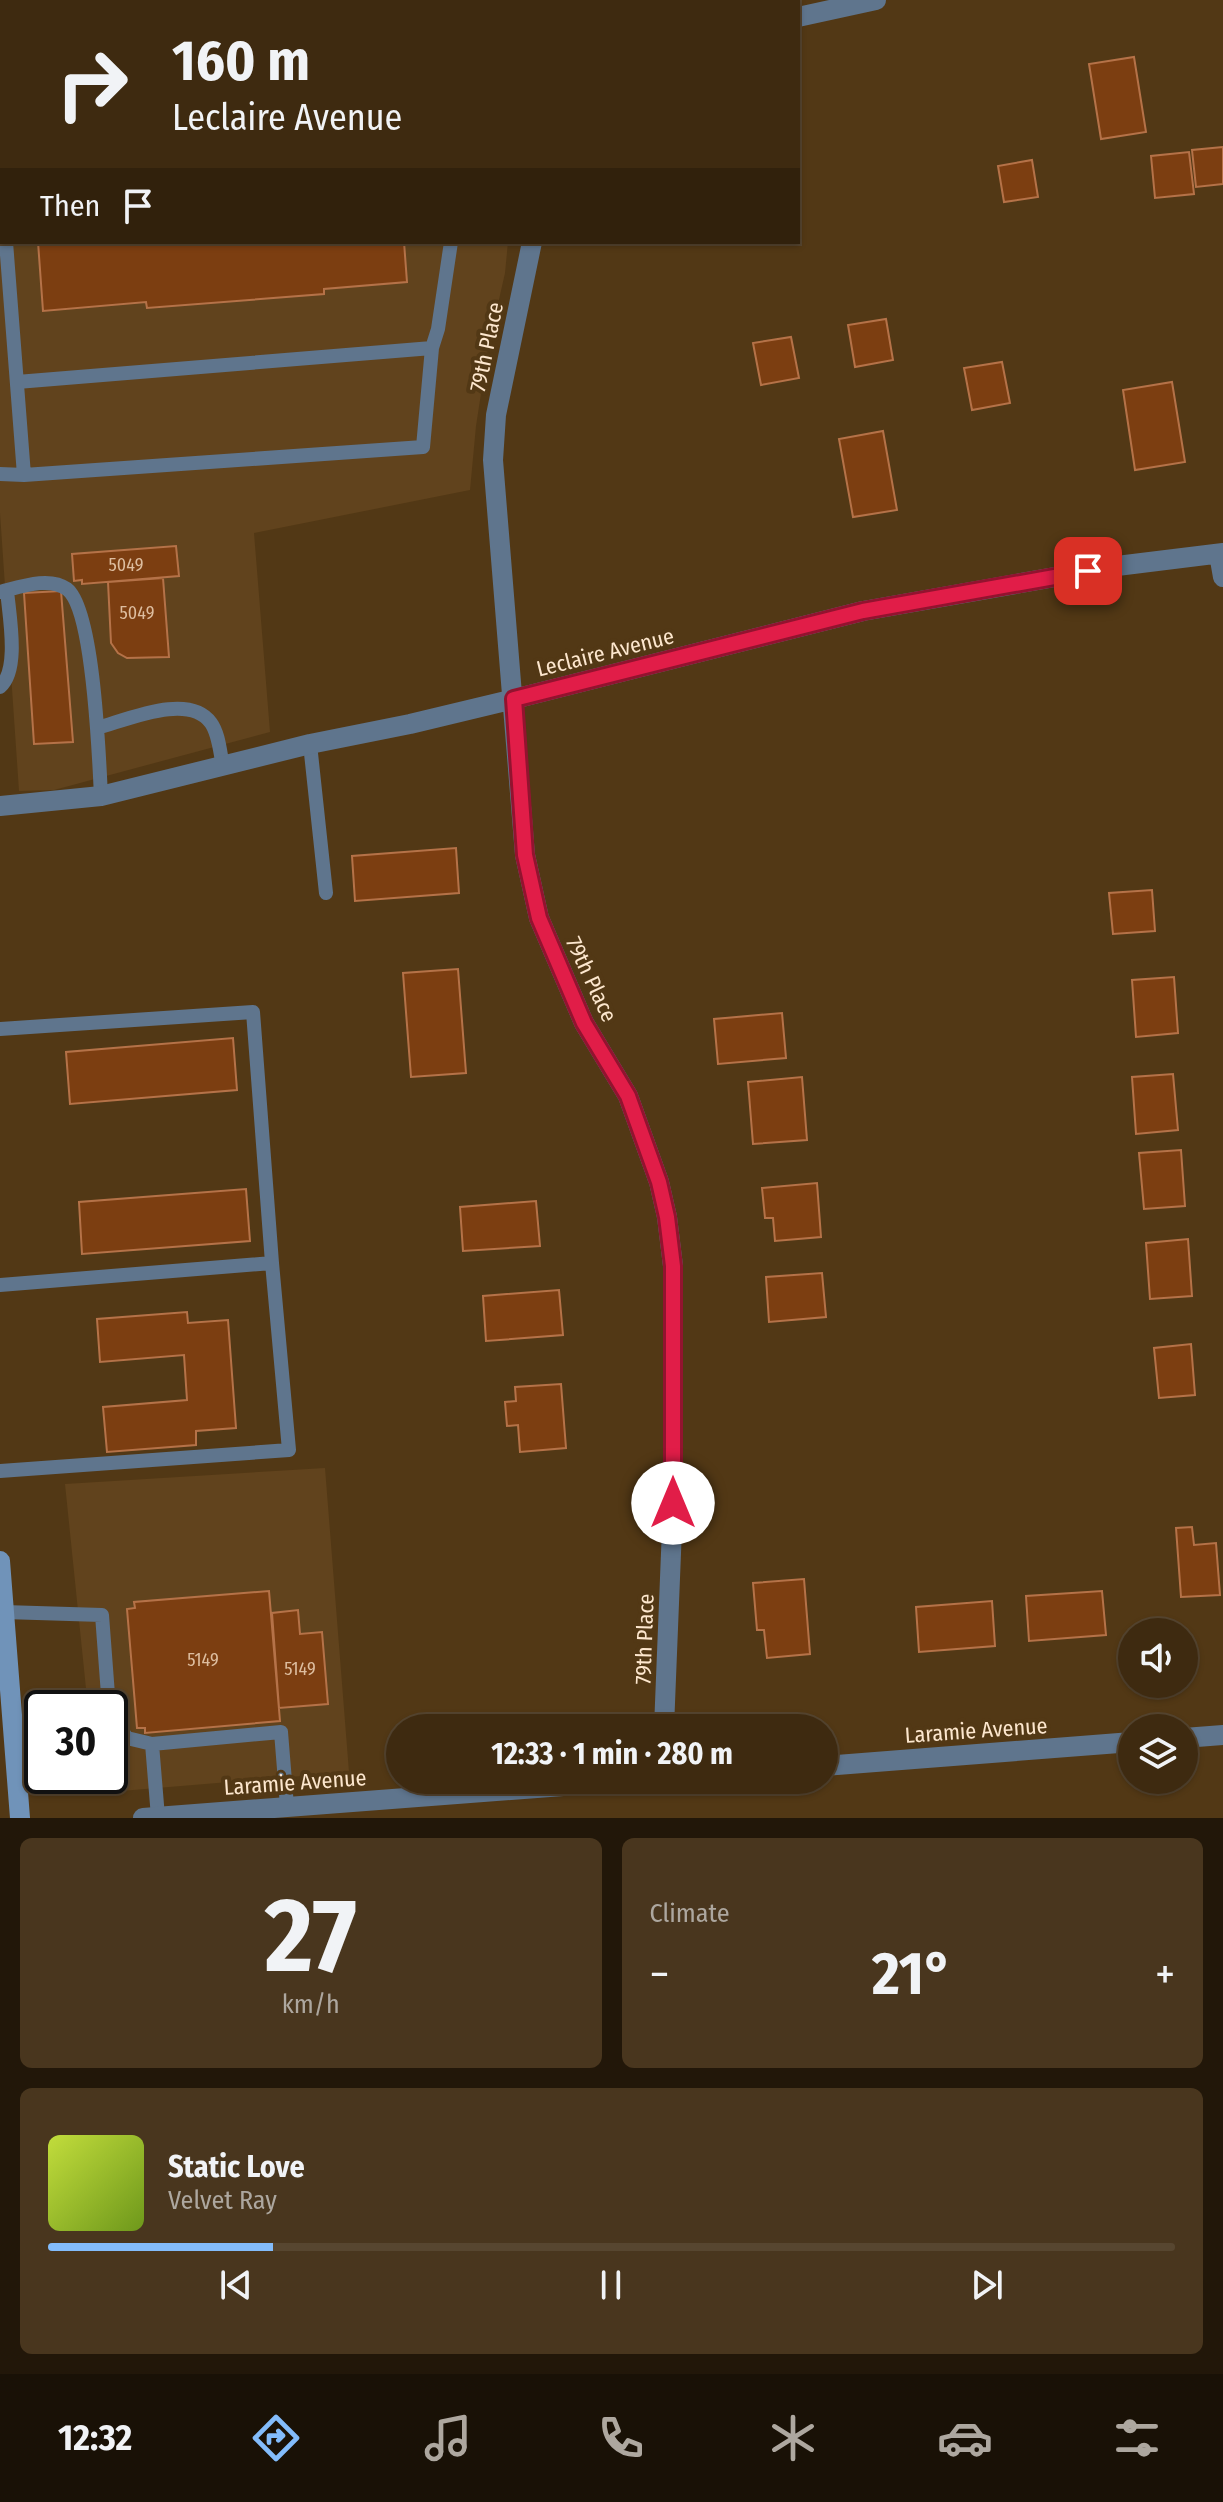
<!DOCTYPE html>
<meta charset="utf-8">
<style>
:root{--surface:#3e2a10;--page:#49361e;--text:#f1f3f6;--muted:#ada79f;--line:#574630;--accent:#83bcfb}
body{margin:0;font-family:"Fira Sans Condensed",sans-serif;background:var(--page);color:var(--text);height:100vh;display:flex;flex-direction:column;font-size:30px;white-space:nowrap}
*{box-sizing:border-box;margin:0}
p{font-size:26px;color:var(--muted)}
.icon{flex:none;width:44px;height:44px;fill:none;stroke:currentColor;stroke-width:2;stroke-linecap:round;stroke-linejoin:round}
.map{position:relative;height:1818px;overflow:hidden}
.drawer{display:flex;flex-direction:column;gap:20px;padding:20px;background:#221709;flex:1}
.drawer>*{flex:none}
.hud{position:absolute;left:0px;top:0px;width:800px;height:244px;box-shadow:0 2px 6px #0004,0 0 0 2px var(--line);background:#3e2a10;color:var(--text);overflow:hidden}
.fabs{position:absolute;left:1118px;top:1618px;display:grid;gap:16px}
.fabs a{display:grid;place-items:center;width:80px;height:80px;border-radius:50%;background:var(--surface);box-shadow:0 2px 6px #0004,0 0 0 2px var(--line);font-size:40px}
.speed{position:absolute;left:24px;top:1690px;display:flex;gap:16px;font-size:40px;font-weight:700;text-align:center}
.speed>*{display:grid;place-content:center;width:104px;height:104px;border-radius:50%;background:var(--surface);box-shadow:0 2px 6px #0004,0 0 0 2px var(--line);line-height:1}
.speed .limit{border:4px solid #111;border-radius:12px;background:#fff;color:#111}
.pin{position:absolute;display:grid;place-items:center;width:68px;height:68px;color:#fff;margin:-34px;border-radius:16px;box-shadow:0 4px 12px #0006}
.me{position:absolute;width:88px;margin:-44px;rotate:0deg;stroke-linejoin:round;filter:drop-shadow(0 0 6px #0008)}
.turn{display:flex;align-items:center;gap:28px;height:168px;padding:0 40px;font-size:36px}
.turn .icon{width:104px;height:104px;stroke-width:2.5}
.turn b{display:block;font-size:56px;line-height:68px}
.then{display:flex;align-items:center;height:76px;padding:0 40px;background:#0003;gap:16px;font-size:30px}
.big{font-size:60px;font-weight:700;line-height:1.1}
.drawer .card{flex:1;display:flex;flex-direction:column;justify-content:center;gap:12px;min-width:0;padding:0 28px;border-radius:12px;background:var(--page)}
.drawer .dial{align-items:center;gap:0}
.dial b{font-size:104px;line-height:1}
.song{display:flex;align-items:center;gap:24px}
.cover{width:96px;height:96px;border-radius:12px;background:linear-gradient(135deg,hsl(70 70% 55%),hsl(80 70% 35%))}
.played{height:8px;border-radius:4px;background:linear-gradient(90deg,var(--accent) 20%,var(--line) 20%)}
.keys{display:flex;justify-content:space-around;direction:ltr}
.heat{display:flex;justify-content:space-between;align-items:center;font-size:44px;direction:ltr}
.drawer .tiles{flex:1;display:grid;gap:20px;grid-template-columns:1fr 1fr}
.card:last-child{grid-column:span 2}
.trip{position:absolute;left:386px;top:1714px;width:452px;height:80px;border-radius:40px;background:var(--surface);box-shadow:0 2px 6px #0004,0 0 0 2px var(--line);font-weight:700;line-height:80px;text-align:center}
.tabs{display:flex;height:128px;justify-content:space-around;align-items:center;background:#191106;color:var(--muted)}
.tabs .icon{width:56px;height:56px}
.tabs .selected{color:var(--accent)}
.tabs b{font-size:36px;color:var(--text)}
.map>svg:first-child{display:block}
.built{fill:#61431d}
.building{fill:#7c3e11;stroke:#b57248;stroke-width:2}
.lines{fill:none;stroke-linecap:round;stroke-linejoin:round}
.service{stroke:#5f758d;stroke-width:14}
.minor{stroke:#5f758d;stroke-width:20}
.secondary{stroke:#7093b9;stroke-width:20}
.route-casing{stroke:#92132f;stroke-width:20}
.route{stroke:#e11d48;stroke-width:14}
.labels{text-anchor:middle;stroke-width:8;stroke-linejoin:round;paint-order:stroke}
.number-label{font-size:18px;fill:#ddbd9f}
.street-label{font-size:22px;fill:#fde7ce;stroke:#523815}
</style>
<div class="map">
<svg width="1223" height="1818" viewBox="0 0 1223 1818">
<rect width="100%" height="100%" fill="#523815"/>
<!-- built -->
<path class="built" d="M 0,0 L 500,0 L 2,2 L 2,242 L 508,242 L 505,273 L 488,348 L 476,426 L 470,490 L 254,533 L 270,732 L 54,790 L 19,791 L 0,513 Z
M 325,1468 L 349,1772 L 97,1793 L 95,1776 L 110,1776 L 110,1708 L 88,1708 L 65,1484 Z"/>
<!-- building -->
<path class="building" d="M 1134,57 L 1146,132 L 1101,139 L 1089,64 Z
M 1223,147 L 1223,184 L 1196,187 L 1192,150 Z
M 1189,152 L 1194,194 L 1155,198 L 1151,156 Z
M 1032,160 L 1038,197 L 1004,202 L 998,166 Z
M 38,242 L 404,242 L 407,282 L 324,289 L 324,294 L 147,308 L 146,302 L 43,311 Z
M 886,319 L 893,360 L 855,367 L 848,325 Z
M 791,337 L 799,378 L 761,385 L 753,343 Z
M 1002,362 L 1010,403 L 972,410 L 964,368 Z
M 1172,382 L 1185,462 L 1135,470 L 1123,390 Z
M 883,431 L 897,510 L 853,517 L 839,439 Z
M 176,546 L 179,576 L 82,584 L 82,580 L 74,581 L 72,554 Z
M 163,578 L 169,657 L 127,658 L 118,653 L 111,643 L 108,582 Z
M 61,591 L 73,742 L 34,744 L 24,593 Z
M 456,848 L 459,893 L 355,901 L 352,856 Z
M 1152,890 L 1155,931 L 1113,934 L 1109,893 Z
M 458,969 L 466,1073 L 411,1077 L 403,973 Z
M 1174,977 L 1178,1033 L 1136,1037 L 1132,980 Z
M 782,1013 L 786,1058 L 718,1064 L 714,1019 Z
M 233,1038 L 237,1090 L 70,1104 L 66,1052 Z
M 1173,1074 L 1178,1130 L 1136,1134 L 1132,1077 Z
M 802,1077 L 807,1140 L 753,1144 L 748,1082 Z
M 1181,1150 L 1185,1206 L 1144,1209 L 1139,1153 Z
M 817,1183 L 821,1237 L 775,1241 L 773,1218 L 765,1218 L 762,1188 Z
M 246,1189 L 250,1241 L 82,1254 L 79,1202 Z
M 536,1201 L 540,1246 L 463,1251 L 460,1207 Z
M 1188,1239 L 1192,1296 L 1150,1299 L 1146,1243 Z
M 822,1273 L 826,1317 L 769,1322 L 766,1277 Z
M 559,1290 L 563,1335 L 486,1341 L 483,1296 Z
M 187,1312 L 188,1323 L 228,1320 L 236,1428 L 196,1431 L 196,1445 L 107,1452 L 103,1407 L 187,1400 L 184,1355 L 100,1362 L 97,1319 Z
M 1191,1344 L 1195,1395 L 1159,1398 L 1154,1348 Z
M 561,1384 L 566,1448 L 520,1452 L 518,1425 L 507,1426 L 505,1402 L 516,1401 L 515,1387 Z
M 1192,1527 L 1194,1545 L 1216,1543 L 1220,1595 L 1181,1597 L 1176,1528 Z
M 804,1579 L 810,1654 L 767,1658 L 764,1630 L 757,1630 L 753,1583 Z
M 269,1591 L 280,1721 L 145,1733 L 145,1728 L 137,1728 L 127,1609 L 135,1608 L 134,1602 Z
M 1102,1591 L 1106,1635 L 1029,1641 L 1026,1596 Z
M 992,1601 L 995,1646 L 919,1652 L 916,1607 Z
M 298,1610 L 300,1634 L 322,1632 L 328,1704 L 279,1708 L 272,1613 Z"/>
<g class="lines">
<!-- service -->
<path class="service" d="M 190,0 L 190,2
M 424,0 L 424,2
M 0,40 L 2,40
M 0,161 L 2,184
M 432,348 L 438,329 L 451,242
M 17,382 L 432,348 L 423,447 L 24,475
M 0,474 L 24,475 L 6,242
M 0,592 C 20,587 49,576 67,589 C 94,610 99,759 101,796
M 0,687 C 20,670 9,615 7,590
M 97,728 C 127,720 189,692 211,723 C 219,734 220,753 223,766
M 310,744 L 326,893
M 0,1029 L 253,1012 L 272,1263 L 289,1450 L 0,1471
M 0,1285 L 272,1263
M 4,1612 L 102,1615 L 109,1708
M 110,1714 L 127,1738 L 152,1744
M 13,1731 L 42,1726
M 158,1817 L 152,1744 L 281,1732 L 287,1806"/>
<!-- minor -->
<path class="minor" d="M 520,0 L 520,2
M 798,17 L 876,0
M 532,242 L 496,415 L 493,460 L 525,855 L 539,918 L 584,1023 L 628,1096 L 659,1182 L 667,1217 L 673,1266 L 673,1503 L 664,1728
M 1219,554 L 1223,577
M 0,806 L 101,796 L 310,744 L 410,724 L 514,699 L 863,611 L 1117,566 L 1223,553
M 1184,1738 L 1223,1735
M 824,1766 L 1132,1742
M 143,1818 L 642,1780"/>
<!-- secondary -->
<path class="secondary" d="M 0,1561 L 20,1818"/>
</g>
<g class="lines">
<!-- route casing -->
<g class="route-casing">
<path id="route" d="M 673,1503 L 673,1266 L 667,1217 L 659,1182 L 628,1096 L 584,1023 L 539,918 L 525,855 L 514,699 L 863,611 L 1088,571"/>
</g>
<!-- route -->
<use href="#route" class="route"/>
</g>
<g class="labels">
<!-- number labels -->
<g class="number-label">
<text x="126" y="571">5049</text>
<text x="137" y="619">5049</text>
<text x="203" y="1666">5149</text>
<text x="300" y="1675">5149</text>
</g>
<!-- street labels -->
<g class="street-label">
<text transform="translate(486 347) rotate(-78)" y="8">79th Place</text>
<text transform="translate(605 652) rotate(-14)" y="8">Leclaire Avenue</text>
<text transform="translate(592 979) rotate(65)" y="8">79th Place</text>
<text transform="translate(644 1639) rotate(-88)" y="8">79th Place</text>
<text transform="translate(976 1730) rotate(-4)" y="8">Laramie Avenue</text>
<text transform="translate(295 1782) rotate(-4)" y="8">Laramie Avenue</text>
</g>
</g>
</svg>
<div class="fabs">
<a><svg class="icon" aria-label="sound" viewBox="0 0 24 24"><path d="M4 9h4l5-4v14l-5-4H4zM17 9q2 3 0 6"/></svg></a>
<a><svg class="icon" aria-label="layers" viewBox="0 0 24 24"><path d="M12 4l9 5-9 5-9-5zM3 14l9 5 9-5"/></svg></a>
</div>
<div class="speed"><div class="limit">30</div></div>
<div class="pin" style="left:1088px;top:571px;background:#d93025"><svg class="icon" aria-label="arrive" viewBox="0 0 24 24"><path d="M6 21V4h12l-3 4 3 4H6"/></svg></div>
<svg class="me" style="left:673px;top:1503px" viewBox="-20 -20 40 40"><circle r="19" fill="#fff"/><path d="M0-13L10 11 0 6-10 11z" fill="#e11d48"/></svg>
<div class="trip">12:33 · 1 min · 280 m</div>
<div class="hud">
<div class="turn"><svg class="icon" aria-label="right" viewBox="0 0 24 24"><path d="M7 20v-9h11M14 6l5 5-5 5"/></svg><div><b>160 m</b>Leclaire Avenue</div></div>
<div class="then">Then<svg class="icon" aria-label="arrive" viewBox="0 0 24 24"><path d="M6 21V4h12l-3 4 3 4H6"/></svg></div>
</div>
</div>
<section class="drawer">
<div class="tiles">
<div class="card dial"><b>27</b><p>km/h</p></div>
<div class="card"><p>Climate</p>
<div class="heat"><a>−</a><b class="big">21°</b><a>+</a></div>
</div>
<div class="card">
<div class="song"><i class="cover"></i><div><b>Static Love</b><p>Velvet Ray</p></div></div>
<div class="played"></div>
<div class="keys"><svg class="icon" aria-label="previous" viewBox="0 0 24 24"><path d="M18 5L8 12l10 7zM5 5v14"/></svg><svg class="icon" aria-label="pause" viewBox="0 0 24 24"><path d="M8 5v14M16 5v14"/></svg><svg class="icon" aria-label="next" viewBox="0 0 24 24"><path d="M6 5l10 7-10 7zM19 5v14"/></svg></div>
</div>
</div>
</section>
<nav class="tabs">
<b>12:32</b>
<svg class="icon selected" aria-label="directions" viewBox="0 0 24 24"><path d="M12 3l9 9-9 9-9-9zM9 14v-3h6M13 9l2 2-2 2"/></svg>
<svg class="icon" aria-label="music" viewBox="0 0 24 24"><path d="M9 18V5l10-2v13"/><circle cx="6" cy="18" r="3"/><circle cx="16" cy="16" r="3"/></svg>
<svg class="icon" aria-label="phone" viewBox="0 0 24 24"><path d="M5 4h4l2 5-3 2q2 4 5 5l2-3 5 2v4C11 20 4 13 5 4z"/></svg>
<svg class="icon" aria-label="climate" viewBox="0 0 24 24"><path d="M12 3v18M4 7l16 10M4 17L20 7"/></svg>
<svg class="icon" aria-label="car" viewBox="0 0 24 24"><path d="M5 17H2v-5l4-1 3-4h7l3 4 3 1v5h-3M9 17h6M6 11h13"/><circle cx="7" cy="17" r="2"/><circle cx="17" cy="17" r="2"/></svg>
<svg class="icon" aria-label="filters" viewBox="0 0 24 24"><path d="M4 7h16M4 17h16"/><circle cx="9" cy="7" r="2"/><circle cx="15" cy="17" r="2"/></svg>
</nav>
